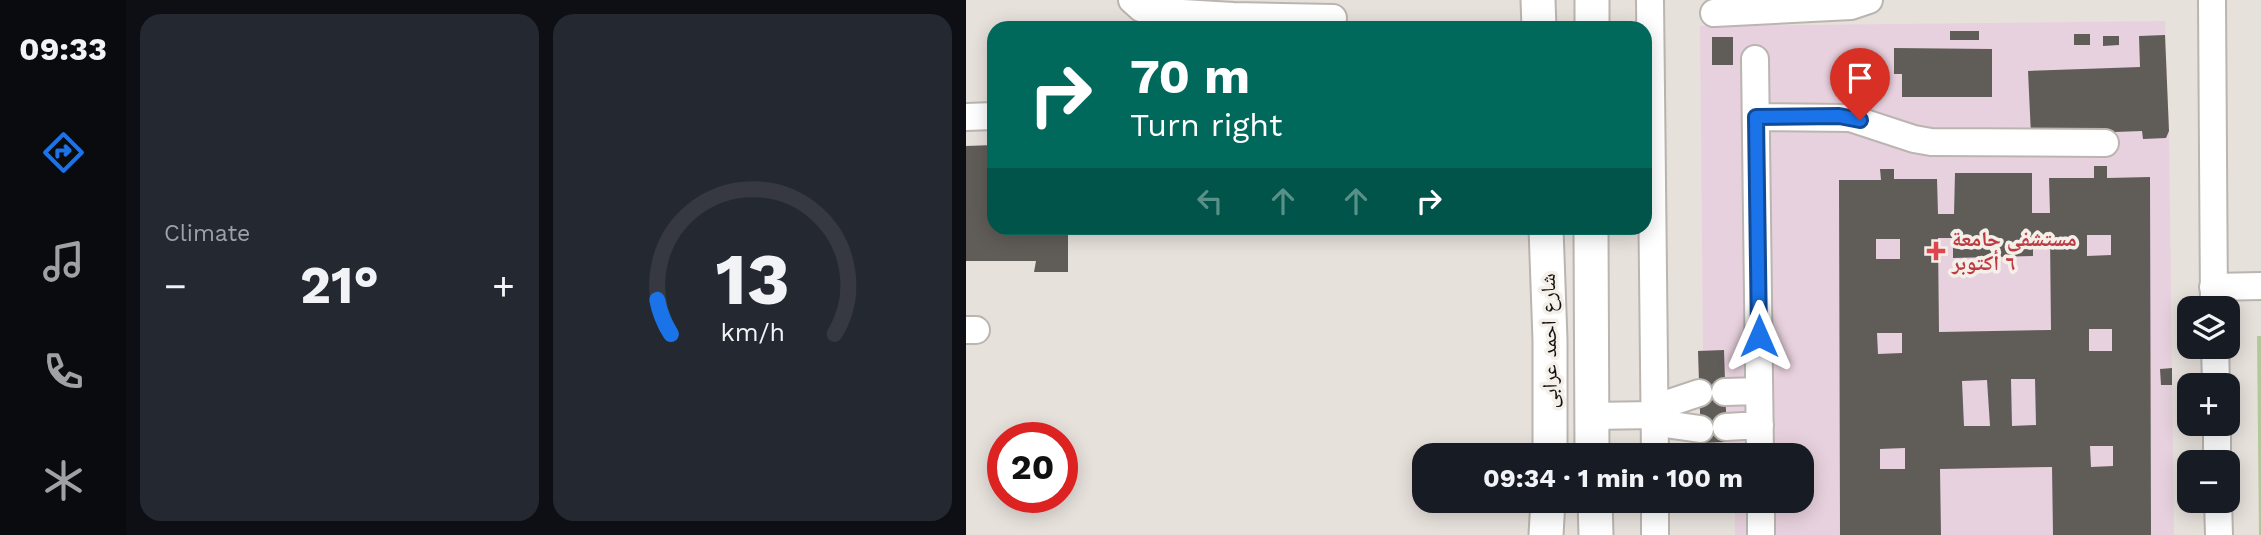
<!DOCTYPE html>
<meta charset="utf-8">
<style>
:root{--surface:#171b24;--page:#242831;--text:#f1f3f6;--muted:#9ea1a6;--line:#363941;--accent:#1a73e8}
body{margin:0;font-family:"Work Sans","Noto Naskh Arabic",sans-serif;background:var(--page);color:var(--text);height:100vh;display:flex;flex-direction:column;font-size:26px;white-space:nowrap}
*{box-sizing:border-box;margin:0}
p{font-size:23px;color:var(--muted)}
.icon{flex:none;width:38px;height:38px;fill:none;stroke:currentColor;stroke-width:2;stroke-linecap:round;stroke-linejoin:round}
.map{position:relative;flex:1;overflow:hidden}
.panel{display:flex;flex-direction:column;gap:14px;padding:14px;background:#0d0f14;width:840px}
.panel>*{flex:none}
.guide{position:absolute;left:21px;top:21px;width:665px;height:214px;border-radius:21px;box-shadow:0 4px 18px #0003;background:#00695c;color:#fff;overflow:hidden}
.controls{position:absolute;left:1211px;top:296px;display:grid;gap:14px}
.controls a{display:grid;place-items:center;width:63px;height:63px;border-radius:14px;background:var(--surface);box-shadow:0 4px 18px #0003;font-size:35px}
.speed{position:absolute;left:21px;top:422px;display:flex;gap:14px;font-size:35px;font-weight:700;text-align:center}
.speed>*{display:grid;place-content:center;width:91px;height:91px;border-radius:50%;background:var(--surface);box-shadow:0 4px 18px #0003;line-height:1}
.speed .limit{border:10px solid #d22;background:#fff;color:#111}
.pin{position:absolute;display:grid;place-items:center;width:60px;height:60px;color:#fff;margin:-72px -30px;border-radius:50% 50% 50% 0;rotate:-45deg;box-shadow:0 0 7px #0007}
.pin .icon{rotate:45deg}
.me{position:absolute;width:77px;margin:-38px;rotate:0deg;stroke-linejoin:round;filter:drop-shadow(0 0 5px #0008)}
.turn{display:flex;align-items:center;gap:24px;height:147px;padding:0 28px;font-size:32px}
.turn .icon{width:91px;height:91px;stroke-width:2.5}
.turn b{display:block;font-size:49px;line-height:60px}
.lanes{display:flex;align-items:center;height:66px;padding:0 28px;background:#0003;justify-content:center;gap:35px;direction:ltr}
.lanes .off{opacity:.35}
.big{font-size:52px;font-weight:700;line-height:1.1}
.panel .widget{flex:1;display:flex;flex-direction:column;justify-content:center;gap:10px;min-width:0;padding:0 24px;border-radius:21px;background:var(--page)}
.panel .dial{align-items:center;gap:0}
.dial svg{height:182px;overflow:visible;fill:none;stroke:var(--line);stroke-width:7;stroke-linecap:round;text-anchor:middle}
.dial text{fill:var(--text);stroke:none}
.heat{display:flex;justify-content:space-between;align-items:center;font-size:38px;direction:ltr}
.panel .tiles{flex:1;display:grid;gap:14px;grid-template-columns:repeat(2,1fr)}
.trip{position:absolute;left:446px;top:443px;width:402px;height:70px;border-radius:21px;background:var(--surface);box-shadow:0 4px 18px #0003;font-weight:700;line-height:70px;text-align:center}
main{display:flex;flex:1;min-height:0}
.tab-bar{display:flex;flex-direction:column;width:126px;justify-content:space-around;align-items:center;background:#090b0e;color:var(--muted)}
.tab-bar .icon{width:49px;height:49px}
.tab-bar .selected{color:var(--accent)}
.tab-bar b{font-size:32px;color:var(--text)}
.map>svg:first-child{display:block}
.medical{fill:#e8d1de}
.green{fill:#b4c79c}
.building{fill:#605d58;fill-rule:evenodd}
.lines{fill:none;stroke-linecap:round;stroke-linejoin:round}
.minor-casing{stroke:#bab5b0;stroke-width:30}
.major-casing{stroke:#bab5b0;stroke-width:37}
.minor{stroke:#fff;stroke-width:26}
.major{stroke:#fff;stroke-width:33}
.route-casing{stroke:#114b97;stroke-width:18}
.route{stroke:#1a73e8;stroke-width:12}
.health-dot{fill:#e0444e;stroke:#f4efe9;stroke-width:2.5}
.labels{text-anchor:middle;stroke-width:7;stroke-linejoin:round;paint-order:stroke}
.health-label{font-size:21px;font-weight:bold;fill:#be3a42;stroke:#f4efe9;text-anchor:start}
.street-label{font-size:21px;fill:#141211;stroke:#f4efe9}
</style>
<main>
<nav class="tab-bar">
<b>09:33</b>
<svg class="icon selected" aria-label="directions" viewBox="0 0 24 24"><path d="M12 3l9 9-9 9-9-9zM9 14v-3h6M13 9l2 2-2 2"/></svg>
<svg class="icon" aria-label="music" viewBox="0 0 24 24"><path d="M9 18V5l10-2v13"/><circle cx="6" cy="18" r="3"/><circle cx="16" cy="16" r="3"/></svg>
<svg class="icon" aria-label="phone" viewBox="0 0 24 24"><path d="M5 4h4l2 5-3 2q2 4 5 5l2-3 5 2v4C11 20 4 13 5 4z"/></svg>
<svg class="icon" aria-label="climate" viewBox="0 0 24 24"><path d="M12 3v18M4 7l16 10M4 17L20 7"/></svg>
</nav>
<section class="panel">
<div class="tiles">
<div class="widget"><p>Climate</p>
<div class="heat"><a>−</a><b class="big">21°</b><a>+</a></div>
</div>
<div class="widget dial"><svg viewBox="0 0 100 80">
<path d="M14 69A42 42 0 1 1 86 69"/>
<path d="M14 69A42 42 0 0 1 8 54" stroke="#1a73e8"/>
<text x="50" y="56" font-size="32" font-weight="700">13</text>
<text x="50" y="72" font-size="11">km/h</text>
</svg></div>
</div>
</section>
<div class="map">
<svg width="1295" height="535" viewBox="0 0 1295 535">
<rect width="100%" height="100%" fill="#e7e1dc"/>
<!-- medical -->
<path class="medical" d="M 1199,21 L 1203,131 L 1208,535 L 769,535 L 769,501 L 836,500 L 836,455 L 761,455 L 761,442 L 735,443 L 732,351 L 737,350 L 734,26 Z"/>
<!-- green -->
<path class="green" d="M 1291,336 L 1295,336 L 1295,535 L 1293,535 Z"/>
<!-- building -->
<path class="building" d="M 984,31 L 1013,31 L 1013,40 L 984,40 Z
M 1108,34 L 1124,34 L 1124,45 L 1108,45 Z
M 1199,35 L 1203,131 L 1200,138 L 1177,139 L 1176,131 L 1065,135 L 1062,71 L 1174,67 L 1173,36 Z
M 1137,36 L 1153,36 L 1153,45 L 1137,46 Z
M 746,37 L 767,37 L 767,65 L 746,65 Z
M 928,48 L 1026,49 L 1026,97 L 936,97 L 936,74 L 928,74 Z
M 28,145 L 28,228 L 102,228 L 102,272 L 68,272 L 70,261 L 0,261 L 0,146 Z
M 1128,166 L 1141,166 L 1141,178 L 1184,177 L 1185,535 L 1087,535 L 1086,467 L 974,469 L 975,535 L 874,535 L 873,180 L 915,180 L 914,169 L 928,169 L 928,179 L 971,179 L 972,214 L 988,214 L 989,173 L 1066,173 L 1066,213 L 1084,213 L 1083,178 L 1128,178 ZM 1121,235 L 1145,235 L 1145,255 L 1121,256 ZM 1084,236 L 1085,330 L 973,332 L 972,238 L 987,238 L 987,258 L 1067,256 L 1067,237 ZM 910,239 L 934,239 L 934,259 L 910,259 ZM 1123,329 L 1146,329 L 1146,351 L 1123,351 ZM 911,333 L 936,333 L 936,353 L 912,354 ZM 1045,379 L 1069,379 L 1070,425 L 1046,426 ZM 1021,380 L 1024,426 L 998,426 L 996,381 ZM 1124,446 L 1147,446 L 1147,466 L 1125,467 ZM 939,448 L 939,469 L 914,469 L 914,449 Z
M 758,350 L 761,442 L 735,443 L 732,351 Z
M 1206,368 L 1206,385 L 1195,385 L 1194,369 Z"/>
<g class="lines">
<!-- minor casing -->
<g class="minor-casing">
<path id="minor" d="M 166,0 L 175,8 L 183,11 L 267,16 L 367,18
M 684,0 L 689,455
M 1246,0 L 1248,308
M 748,13 L 885,6 L 903,0
M 789,59 L 794,455
M 0,117 L 28,116
M 790,117 L 884,118 L 948,139 L 965,142 L 1139,143
M 1247,287 L 1295,286
M 0,330 L 10,330
M 1249,346 L 1250,385
M 759,392 L 793,391
M 689,415 L 706,402 L 733,393
M 625,416 L 689,415 L 706,425 L 734,429
M 1251,424 L 1251,462
M 760,427 L 794,425
M 795,500 L 795,535
M 1252,500 L 1253,535
M 689,535 L 689,500"/>
</g>
<!-- major casing -->
<g class="major-casing">
<path id="major" d="M 572,0 L 573,28
M 626,28 L 626,0
M 580,228 L 584,340 L 584,455
M 625,228 L 626,455
M 629,500 L 630,535
M 580,535 L 582,500"/>
</g>
<!-- minor -->
<use href="#minor" class="minor"/>
<!-- major -->
<use href="#major" class="major"/>
</g>
<g class="lines">
<!-- route casing -->
<g class="route-casing">
<path id="route" d="M 793,336 L 790,117 L 873,116 L 894,120"/>
</g>
<!-- route -->
<use href="#route" class="route"/>
</g>
<!-- markers -->
<path class="health-dot" d="M966.5 240.5h7v7h7v7h-7v7h-7v-7h-7v-7h7z"/>
<g class="labels">
<!-- health labels -->
<g class="health-label">
<text x="986" y="246">مستشفى جامعة<tspan x="986" dy="24">٦ أكتوبر</tspan></text>
</g>
<!-- street labels -->
<g class="street-label">
<text transform="translate(583 341) rotate(-91)" y="7">شارع احمد عرابى</text>
</g>
</g>
</svg>
<div class="controls">
<a><svg class="icon" aria-label="layers" viewBox="0 0 24 24"><path d="M12 4l9 5-9 5-9-5zM3 14l9 5 9-5"/></svg></a>
<a>+</a>
<a>−</a>
</div>
<div class="speed"><div class="limit">20</div></div>
<div class="pin" style="left:894px;top:120px;background:#d93025"><svg class="icon" aria-label="arrive" viewBox="0 0 24 24"><path d="M6 21V4h12l-3 4 3 4H6"/></svg></div>
<svg class="me" style="left:793px;top:336px" viewBox="-20 -20 40 40"><path d="M0-17L14 15 0 8-14 15z" fill="#1a73e8" stroke="#fff" stroke-width="4"/></svg>
<div class="trip">09:34 · 1 min · 100 m</div>
<div class="guide">
<div class="turn"><svg class="icon" aria-label="right" viewBox="0 0 24 24"><path d="M7 20v-9h11M14 6l5 5-5 5"/></svg><div><b>70 m</b>Turn right</div></div>
<div class="lanes"><svg class="icon off" aria-label="left" viewBox="0 0 24 24"><path d="M17 20v-9H6M10 6l-5 5 5 5"/></svg><svg class="icon off" aria-label="ahead" viewBox="0 0 24 24"><path d="M12 20V5M6 11l6-6 6 6"/></svg><svg class="icon off" aria-label="ahead" viewBox="0 0 24 24"><path d="M12 20V5M6 11l6-6 6 6"/></svg><svg class="icon" aria-label="right" viewBox="0 0 24 24"><path d="M7 20v-9h11M14 6l5 5-5 5"/></svg></div>
</div>
</div>
</main>
